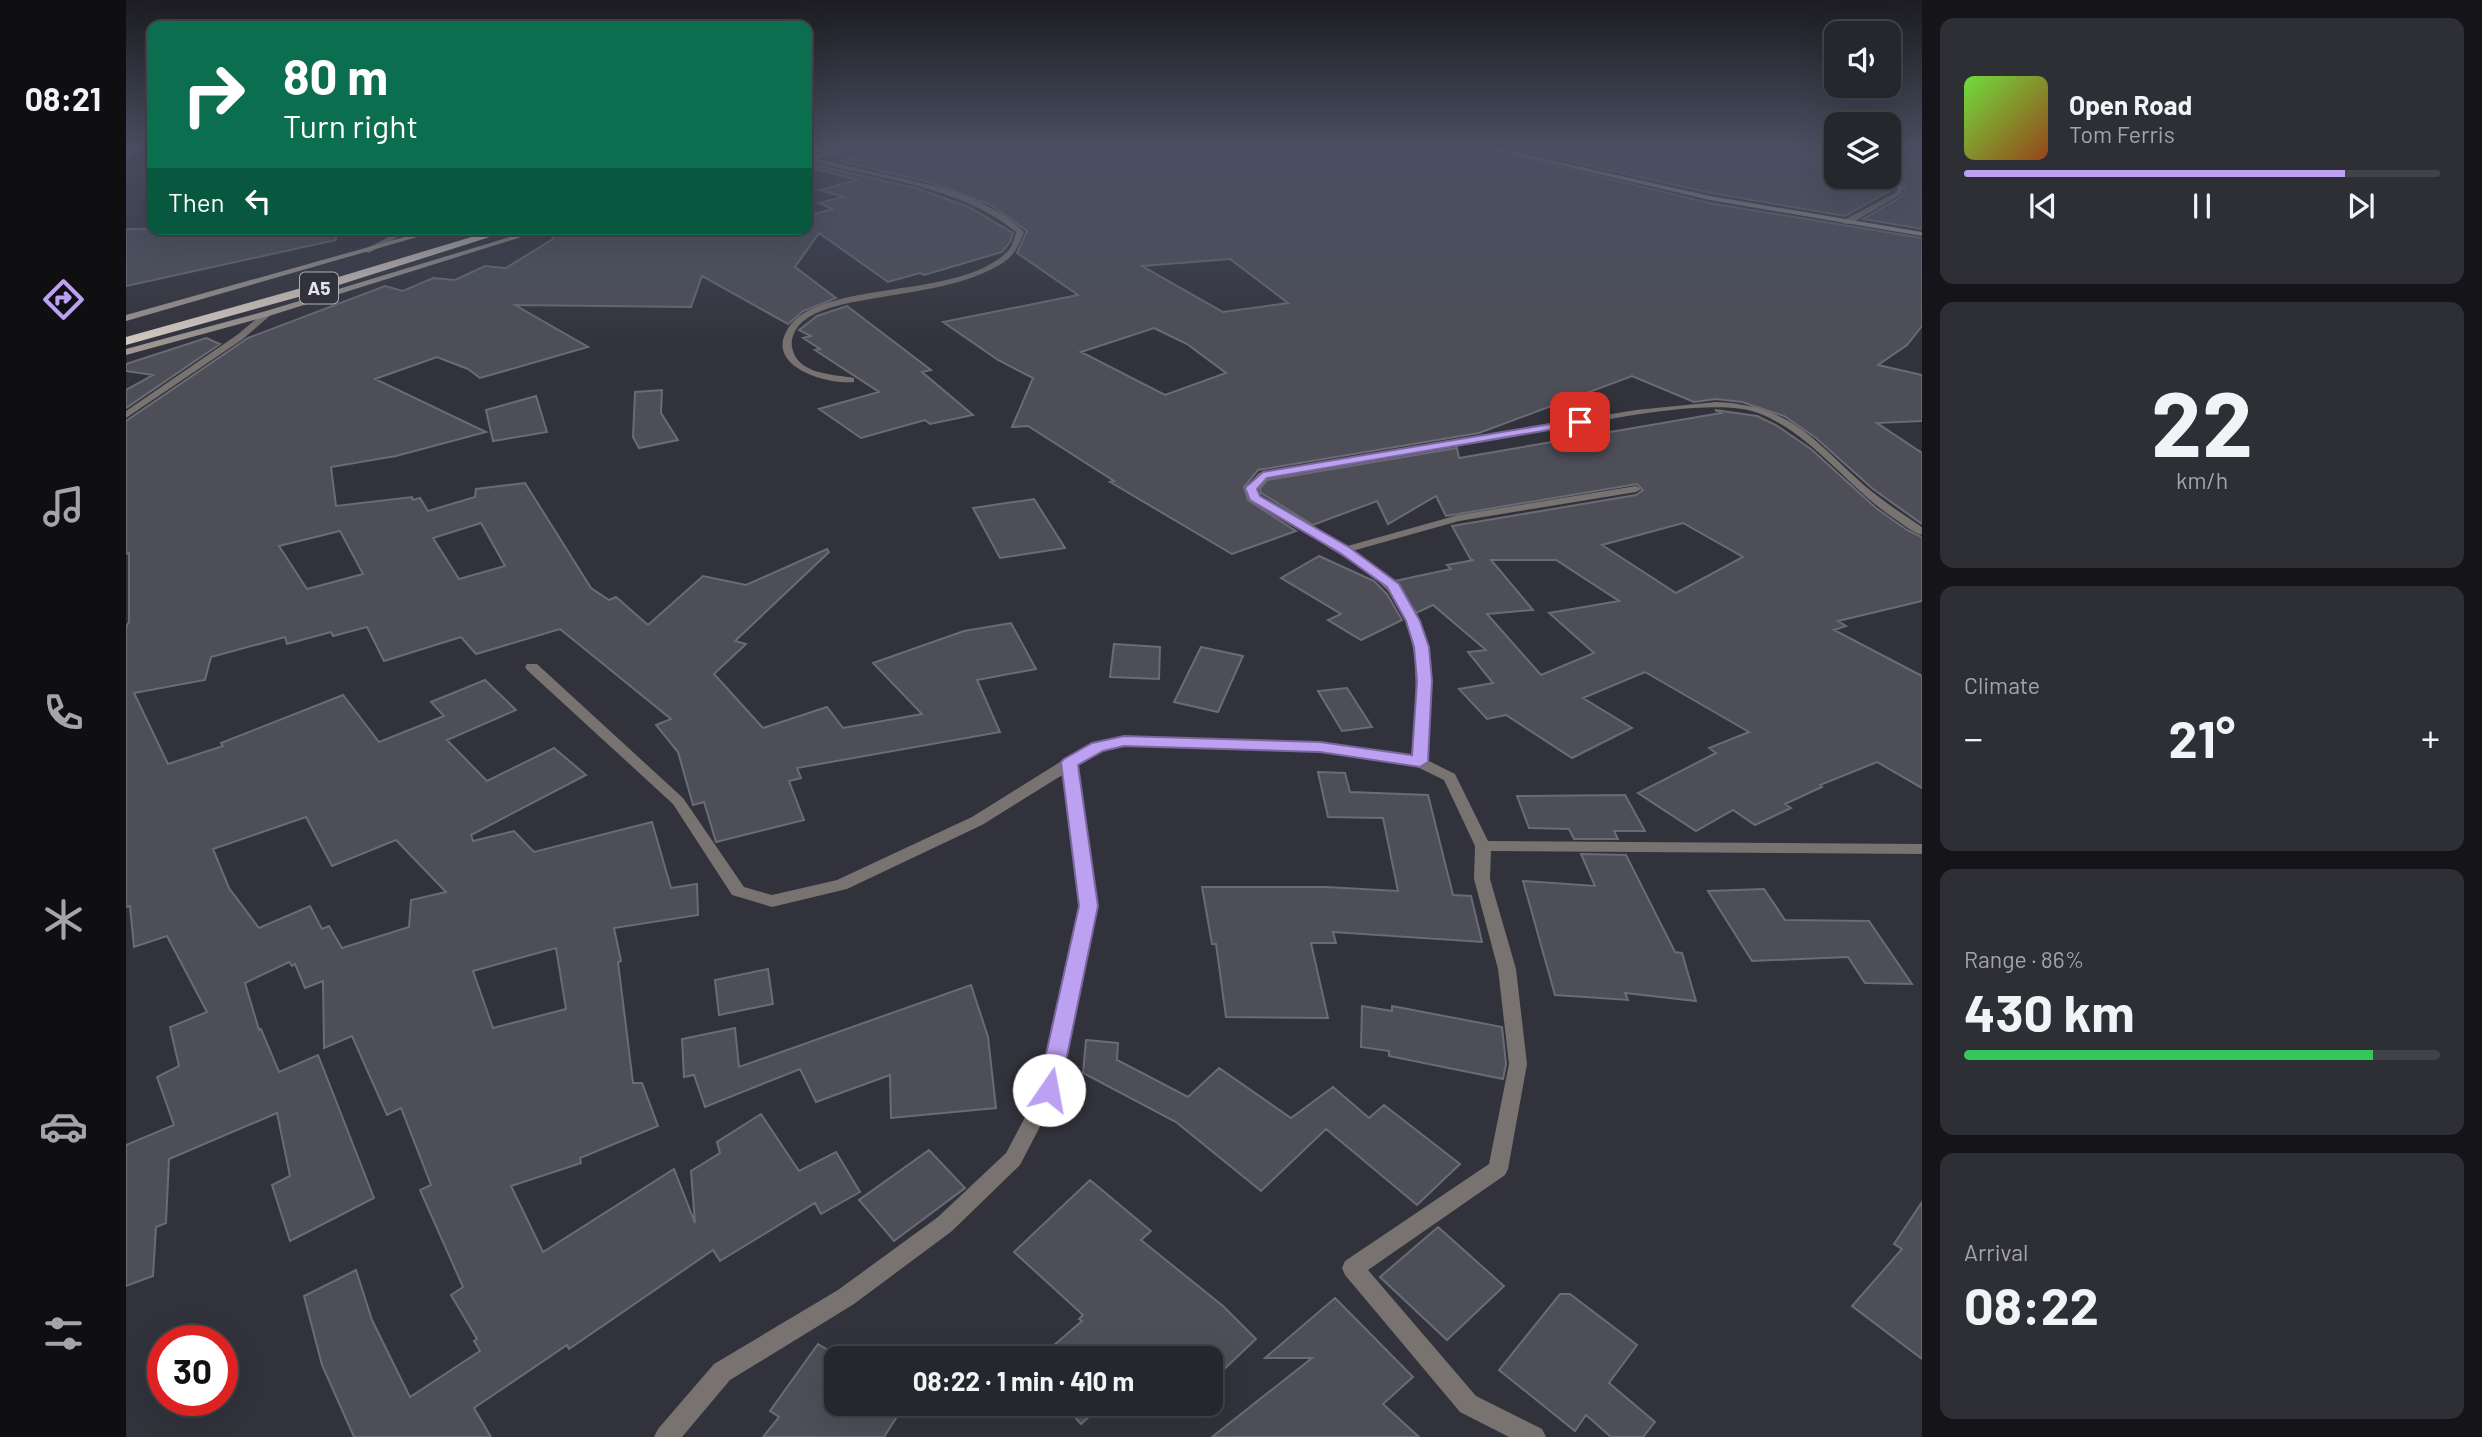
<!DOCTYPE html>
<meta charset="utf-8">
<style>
:root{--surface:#26262d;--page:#2e2e35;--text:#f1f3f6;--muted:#a4a5aa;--line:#424349;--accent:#bca0f2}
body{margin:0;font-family:Barlow,sans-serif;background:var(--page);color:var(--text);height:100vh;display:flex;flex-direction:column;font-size:26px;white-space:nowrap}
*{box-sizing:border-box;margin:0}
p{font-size:23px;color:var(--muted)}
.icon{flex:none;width:38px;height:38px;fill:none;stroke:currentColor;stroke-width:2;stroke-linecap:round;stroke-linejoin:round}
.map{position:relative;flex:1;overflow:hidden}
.sheet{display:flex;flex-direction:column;gap:18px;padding:18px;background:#151519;width:560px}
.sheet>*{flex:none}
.banner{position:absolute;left:21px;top:21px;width:665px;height:214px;border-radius:14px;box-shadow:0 7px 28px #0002,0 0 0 2px var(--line);background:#0b6e4f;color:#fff;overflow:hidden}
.fabs{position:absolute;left:1698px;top:21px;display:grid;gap:14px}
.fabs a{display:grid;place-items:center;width:77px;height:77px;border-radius:14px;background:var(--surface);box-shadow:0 7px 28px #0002,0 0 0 2px var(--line);font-size:35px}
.speed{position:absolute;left:21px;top:1325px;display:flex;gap:14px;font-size:35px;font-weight:700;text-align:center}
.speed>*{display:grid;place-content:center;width:91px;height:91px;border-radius:50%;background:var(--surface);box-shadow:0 7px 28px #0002,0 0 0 2px var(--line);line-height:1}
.speed .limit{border:10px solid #d22;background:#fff;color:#111}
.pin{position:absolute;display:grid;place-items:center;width:60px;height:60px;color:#fff;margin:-30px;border-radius:14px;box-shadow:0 4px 10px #0006}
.me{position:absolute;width:77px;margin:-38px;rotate:12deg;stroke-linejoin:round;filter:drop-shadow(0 0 5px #0008)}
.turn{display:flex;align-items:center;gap:24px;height:147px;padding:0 21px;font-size:32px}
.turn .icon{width:91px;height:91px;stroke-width:2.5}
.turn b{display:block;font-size:49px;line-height:60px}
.then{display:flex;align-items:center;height:66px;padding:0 21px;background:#0003;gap:14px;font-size:26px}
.big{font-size:52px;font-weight:700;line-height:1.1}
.sheet .card{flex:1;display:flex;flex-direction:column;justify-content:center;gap:10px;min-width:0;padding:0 24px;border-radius:14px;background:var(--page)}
.sheet .dial{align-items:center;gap:0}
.dial b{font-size:91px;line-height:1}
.song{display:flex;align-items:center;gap:21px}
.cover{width:84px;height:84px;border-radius:10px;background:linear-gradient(135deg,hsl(100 70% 55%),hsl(20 70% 35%))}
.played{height:7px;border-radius:4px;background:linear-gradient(90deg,var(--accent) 80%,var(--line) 80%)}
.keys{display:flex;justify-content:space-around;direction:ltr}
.heat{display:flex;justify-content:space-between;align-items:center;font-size:38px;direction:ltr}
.charge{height:10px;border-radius:5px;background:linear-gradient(90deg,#34c759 86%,var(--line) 0)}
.trip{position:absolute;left:698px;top:1346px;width:399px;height:70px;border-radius:14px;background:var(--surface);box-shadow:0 7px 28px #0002,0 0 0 2px var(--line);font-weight:700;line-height:70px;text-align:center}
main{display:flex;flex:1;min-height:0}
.tabs{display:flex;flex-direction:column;width:126px;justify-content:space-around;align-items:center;background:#0f0f12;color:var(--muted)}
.tabs .icon{width:49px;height:49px}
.tabs .selected{color:var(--accent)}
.tabs b{font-size:32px;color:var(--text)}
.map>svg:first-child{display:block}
.building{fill:#4d4e58;stroke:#6a6b75;stroke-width:2;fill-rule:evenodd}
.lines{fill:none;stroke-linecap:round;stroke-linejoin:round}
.street{fill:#787370;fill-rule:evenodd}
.secondary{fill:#9e9792;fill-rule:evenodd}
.highway{fill:#d6cbc3;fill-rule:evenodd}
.route{fill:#bca0f2;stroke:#7a689d;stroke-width:2}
.labels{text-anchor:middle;stroke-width:7;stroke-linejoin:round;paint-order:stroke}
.shield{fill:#32323c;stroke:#afafb6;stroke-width:2}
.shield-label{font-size:19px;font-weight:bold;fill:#e4e4ea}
</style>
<main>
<nav class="tabs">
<b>08:21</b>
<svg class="icon selected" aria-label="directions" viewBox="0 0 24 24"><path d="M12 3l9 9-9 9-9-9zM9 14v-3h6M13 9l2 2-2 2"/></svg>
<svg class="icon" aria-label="music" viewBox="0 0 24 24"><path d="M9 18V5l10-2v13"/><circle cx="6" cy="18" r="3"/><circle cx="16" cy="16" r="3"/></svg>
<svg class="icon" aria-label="phone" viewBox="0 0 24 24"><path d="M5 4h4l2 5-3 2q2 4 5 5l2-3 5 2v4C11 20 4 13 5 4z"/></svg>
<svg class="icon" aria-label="climate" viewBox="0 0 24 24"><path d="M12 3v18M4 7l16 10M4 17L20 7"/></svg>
<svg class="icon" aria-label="car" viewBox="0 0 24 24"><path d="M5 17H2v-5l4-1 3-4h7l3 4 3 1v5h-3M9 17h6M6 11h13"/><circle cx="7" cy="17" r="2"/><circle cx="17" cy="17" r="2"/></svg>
<svg class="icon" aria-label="filters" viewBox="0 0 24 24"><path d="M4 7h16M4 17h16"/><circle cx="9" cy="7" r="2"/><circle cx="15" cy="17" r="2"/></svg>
</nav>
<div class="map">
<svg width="1796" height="1437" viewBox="0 0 1796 1437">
<rect width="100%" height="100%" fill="#32323c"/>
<!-- building -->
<path class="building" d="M 770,148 L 1357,148 L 1583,203 L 1796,238 L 1796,326 L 1781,345 L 1752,365 L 1796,375 L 1796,421 L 1751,423 L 1796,453 L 1796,524 L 1747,489 L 1690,438 L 1658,416 L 1616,402 L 1590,399 L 1568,402 L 1506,376 L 1353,433 L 1132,470 L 1118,487 L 1122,500 L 1170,531 L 1106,554 L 984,482 L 988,481 L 902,426 L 886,427 L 907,378 L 872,360 L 817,322 L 952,295 L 891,253 L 901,231 L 865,205 L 802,182 L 714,161 ZM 1104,259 L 1162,303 L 1097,312 L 1016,266 ZM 1028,328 L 1061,344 L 1100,373 L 1039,395 L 955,352 Z
M 1383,148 L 1620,148 L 1630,152 L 1656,150 L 1710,171 L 1710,177 L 1742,177 L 1769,188 L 1719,216 L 1585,193 Z
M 1681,148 L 1710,148 L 1710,162 L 1675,149 Z
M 1762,148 L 1796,155 L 1796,229 L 1737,219 L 1775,197 L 1780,189 L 1776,183 L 1762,176 Z
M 693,166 L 790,188 L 843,207 L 887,233 L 884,242 L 876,252 L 798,275 L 794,273 L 762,282 L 693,233 L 669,267 L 710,298 L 677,311 L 662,324 L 576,276 L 565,307 L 389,305 L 462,347 L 354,378 L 342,369 L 311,357 L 249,379 L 360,432 L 270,456 L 205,467 L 210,506 L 286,497 L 287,500 L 294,498 L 302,511 L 349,497 L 350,489 L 399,483 L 465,588 L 483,600 L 490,597 L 522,625 L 577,576 L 620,585 L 701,549 L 703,552 L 609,641 L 620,644 L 588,674 L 637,728 L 701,707 L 717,728 L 796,714 L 747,663 L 838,631 L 885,623 L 910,669 L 851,680 L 874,732 L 671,768 L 675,778 L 663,781 L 678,820 L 590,842 L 578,802 L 567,805 L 552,752 L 530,725 L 545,719 L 434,629 L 350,654 L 335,637 L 258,661 L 241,627 L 207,636 L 205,632 L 161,644 L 159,637 L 85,657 L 79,680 L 8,693 L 42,764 L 97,746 L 95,743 L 217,695 L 253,742 L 318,716 L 305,702 L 359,680 L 390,710 L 321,740 L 361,781 L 428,748 L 460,775 L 345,835 L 347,841 L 388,831 L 408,852 L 526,822 L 545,888 L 571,884 L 572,915 L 488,928 L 495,961 L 492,962 L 507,1083 L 516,1083 L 532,1126 L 454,1158 L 455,1163 L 385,1186 L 417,1252 L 548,1169 L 569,1223 L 565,1171 L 594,1153 L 591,1142 L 635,1114 L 673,1171 L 710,1152 L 734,1192 L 695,1214 L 689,1203 L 594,1261 L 587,1250 L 443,1349 L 441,1345 L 348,1408 L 365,1437 L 228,1437 L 196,1365 L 178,1296 L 230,1270 L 246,1320 L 284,1397 L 354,1351 L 348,1341 L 351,1339 L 325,1295 L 337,1287 L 294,1190 L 305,1185 L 275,1108 L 261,1115 L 226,1036 L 198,1048 L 197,981 L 179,988 L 169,964 L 166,966 L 163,962 L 119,983 L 133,1030 L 135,1029 L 153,1072 L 192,1055 L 248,1198 L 164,1241 L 146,1185 L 164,1176 L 151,1113 L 43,1159 L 40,1223 L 30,1227 L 27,1276 L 0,1286 L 0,1145 L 48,1125 L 31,1077 L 53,1066 L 44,1027 L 81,1012 L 41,936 L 8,947 L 4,906 L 0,907 L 0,627 L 3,622 L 3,553 L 0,554 L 0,421 L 122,338 L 259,286 L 277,291 L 307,278 L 329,280 L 359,266 L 380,268 L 427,239 L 428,229 L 681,229 L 681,216 L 707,209 L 693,203 L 718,197 L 694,190 L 731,180 L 686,168 ZM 355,523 L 379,566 L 333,579 L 307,538 ZM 214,531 L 237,574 L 181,589 L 153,546 ZM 180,817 L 206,866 L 270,840 L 320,892 L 285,900 L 283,927 L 216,948 L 203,926 L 196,929 L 184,906 L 133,928 L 103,888 L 87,849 ZM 430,948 L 440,1009 L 367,1028 L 347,971 Z
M 0,229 L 209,229 L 210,240 L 0,286 Z
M 721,306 L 805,370 L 796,372 L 847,415 L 804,424 L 799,420 L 735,438 L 693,409 L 753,392 L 689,350 L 694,349 L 677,338 L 685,336 L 673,330 L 691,316 Z
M 80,338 L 94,344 L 0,408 L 0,390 L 27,375 L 0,371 L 0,364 Z
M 536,390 L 535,413 L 552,440 L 513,448 L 507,437 L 509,392 Z
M 410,396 L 421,432 L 367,441 L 360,410 Z
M 1589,410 L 1631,416 L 1650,425 L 1685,449 L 1750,508 L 1781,530 L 1796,537 L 1796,601 L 1712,621 L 1720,626 L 1708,630 L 1796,676 L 1796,788 L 1751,762 L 1694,785 L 1696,787 L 1659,804 L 1665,808 L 1629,825 L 1607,810 L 1570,831 L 1512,793 L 1590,753 L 1583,748 L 1623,732 L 1519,672 L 1457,698 L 1506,728 L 1446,758 L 1380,715 L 1361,719 L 1333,689 L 1367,683 L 1342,652 L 1360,650 L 1307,605 L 1290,613 L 1269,581 L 1325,569 L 1321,565 L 1348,560 L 1345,560 L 1326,526 L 1510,495 L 1517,490 L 1511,484 L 1320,516 L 1310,496 L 1262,524 L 1251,501 L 1187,525 L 1135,493 L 1134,489 L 1141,480 L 1331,448 L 1333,458 L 1595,413 ZM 1557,523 L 1617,557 L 1550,593 L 1476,545 ZM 1365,560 L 1430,560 L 1493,601 L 1423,613 L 1468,653 L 1415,675 L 1361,614 L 1407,610 Z
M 908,499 L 939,548 L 874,558 L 847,508 Z
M 1193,556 L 1248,581 L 1261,594 L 1276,620 L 1235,640 L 1202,620 L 1215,614 L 1155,578 Z
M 988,644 L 1034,647 L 1033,679 L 984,677 Z
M 1075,647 L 1117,656 L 1092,712 L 1048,702 Z
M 1221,688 L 1246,727 L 1216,731 L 1192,691 Z
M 1192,772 L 1219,773 L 1224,792 L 1302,795 L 1327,895 L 1345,896 L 1356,942 L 1207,932 L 1210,943 L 1185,943 L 1202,1018 L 1100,1017 L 1090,944 L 1086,944 L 1076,887 L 1200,887 L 1272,891 L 1257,818 L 1202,817 Z
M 1499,795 L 1519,831 L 1488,831 L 1492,839 L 1448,839 L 1443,829 L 1403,828 L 1391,796 Z
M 1455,854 L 1500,855 L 1549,952 L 1556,953 L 1570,1001 L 1499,993 L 1502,1000 L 1429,995 L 1397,881 L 1469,886 Z
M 1638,889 L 1659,920 L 1743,921 L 1786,984 L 1739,983 L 1722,957 L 1626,961 L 1582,891 Z
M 642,969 L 647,1004 L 593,1015 L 589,980 Z
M 845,985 L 862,1037 L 870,1108 L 765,1118 L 764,1075 L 690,1102 L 674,1069 L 579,1107 L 568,1075 L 558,1077 L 556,1039 L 609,1028 L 613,1067 Z
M 1236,1006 L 1266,1011 L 1266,1006 L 1376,1027 L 1380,1064 L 1377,1079 L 1263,1056 L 1263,1051 L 1235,1047 Z
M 960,1040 L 992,1043 L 991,1060 L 1062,1097 L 1093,1068 L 1165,1118 L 1207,1087 L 1243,1118 L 1258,1105 L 1334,1164 L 1291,1205 L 1200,1129 L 1135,1191 L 1050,1122 L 957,1073 Z
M 803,1150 L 839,1188 L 768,1241 L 733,1200 Z
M 964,1180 L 1025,1231 L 1015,1240 L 1097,1306 L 1130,1339 L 1094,1373 L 1092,1371 L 1085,1376 L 1085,1358 L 913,1358 L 956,1321 L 953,1319 L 957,1315 L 888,1252 Z
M 1796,1202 L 1796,1359 L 1726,1306 L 1776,1249 L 1768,1244 Z
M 1312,1227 L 1378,1286 L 1321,1340 L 1254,1277 Z
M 1434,1294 L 1444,1294 L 1511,1345 L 1483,1383 L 1529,1422 L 1517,1437 L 1485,1437 L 1460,1415 L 1449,1431 L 1373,1370 Z
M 1209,1298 L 1287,1377 L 1257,1404 L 1293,1437 L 1086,1437 L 1186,1358 L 1139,1358 Z
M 692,1344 L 716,1358 L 710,1358 L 710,1404 L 779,1404 L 758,1437 L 637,1437 L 653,1417 L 644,1411 Z
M 937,1404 L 977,1404 L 955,1424 Z"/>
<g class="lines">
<!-- street -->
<path class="street" d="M 8,148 L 16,148 L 0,157 L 0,153 Z
M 1657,148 L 1666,148 L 1710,165 L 1710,169 Z
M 681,157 C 700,160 720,166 739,170 C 791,182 858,192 898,232 C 891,250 886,259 868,268 C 830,288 781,292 739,300 C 721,303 700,307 683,317 C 673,323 664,334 666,347 C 671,375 707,374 728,378 L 728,382 C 704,385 641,368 660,332 C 664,324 671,317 678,313 C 732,282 836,295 881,252 C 886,247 888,239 890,232 C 836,187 749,177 681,161 Z
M 1745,177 C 1757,176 1770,179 1778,188 L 1774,195 L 1724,224 L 1718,224 L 1718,220 L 1769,193 L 1772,188 L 1768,184 Z
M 277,229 L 286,229 L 243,253 L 236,251 Z
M 140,311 L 147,313 L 117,339 L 0,418 L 0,411 L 111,335 Z
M 1590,402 C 1665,405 1687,440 1739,486 C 1757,501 1776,514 1796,527 L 1796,535 C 1786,532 1778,525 1769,519 C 1721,487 1687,434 1632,413 C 1585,396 1473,422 1422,430 C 1328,446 1234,462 1140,478 L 1131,488 L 1133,495 L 1218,547 L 1332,515 L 1510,486 L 1515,489 L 1510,492 L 1333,521 L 1226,551 C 1235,557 1245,562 1253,569 C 1312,617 1305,691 1301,760 L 1329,774 L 1362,841 L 1796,844 L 1796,854 L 1365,851 L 1364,879 L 1390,969 L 1401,1064 L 1382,1169 L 1379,1175 L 1242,1270 L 1350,1396 L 1416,1429 L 1420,1437 L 1383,1437 L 1334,1412 L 1219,1275 L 1216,1268 L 1219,1261 L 1363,1164 L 1383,1064 L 1372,969 L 1348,879 L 1349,846 L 1318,780 L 1289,766 L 1194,751 L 998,745 L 977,750 L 952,766 L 970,907 L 933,1090 L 894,1165 L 826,1231 L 728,1304 L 604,1380 L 556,1437 L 528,1437 L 532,1429 L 588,1364 L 712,1290 L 812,1217 L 880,1153 L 914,1089 L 954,907 L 938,774 L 856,825 L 721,889 L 646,907 L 606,895 L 547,804 L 401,670 L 399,667 L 401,664 L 411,664 L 557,798 L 618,887 L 646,895 L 711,880 L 846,817 L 939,759 L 967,744 L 998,737 L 1194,743 L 1287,756 L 1290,709 L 1289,658 L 1284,634 L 1276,611 L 1263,592 L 1244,573 L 1124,499 L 1120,488 L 1121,486 L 1133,473 L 1137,472 L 1510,410 Z"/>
<!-- secondary -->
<path class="secondary" d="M 719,148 L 729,148 L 681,161 L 681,157 Z
M 1360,148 L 1371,148 L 1584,196 L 1796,232 L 1796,236 L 1584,200 Z
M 307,229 L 319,229 L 0,321 L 0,315 Z
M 410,229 L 421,229 L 146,315 L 0,355 L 0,349 L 140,311 Z"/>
<!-- highway -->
<path class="highway" d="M 701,148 L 699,150 L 681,155 L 681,149 Z
M 372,229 L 389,229 L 194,291 L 0,345 L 0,337 L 186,285 Z"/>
</g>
<!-- sky -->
<linearGradient id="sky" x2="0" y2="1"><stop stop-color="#1c1c21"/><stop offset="0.42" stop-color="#494f61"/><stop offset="1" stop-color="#494f61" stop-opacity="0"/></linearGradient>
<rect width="1796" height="349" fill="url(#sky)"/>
<!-- route -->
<path class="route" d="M 1454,419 L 1460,422 L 1458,424 L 1141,478 L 1131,489 L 1134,496 L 1223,547 L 1273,584 L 1294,621 L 1303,647 L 1306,681 L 1302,762 L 1294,767 L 1194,752 L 998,746 L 977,751 L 952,765 L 972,906 L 934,1090 L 931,1096 L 923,1099 L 915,1096 L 912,1090 L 953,906 L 935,762 L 938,759 L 966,743 L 998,736 L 1194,742 L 1286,755 L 1291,681 L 1288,647 L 1280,621 L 1261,587 L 1214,553 L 1124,500 L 1119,488 L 1121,486 L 1137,472 Z"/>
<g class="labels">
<!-- shield labels -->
<rect class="shield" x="174" y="272.5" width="38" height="31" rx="5"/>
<g class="shield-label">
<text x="193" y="295">A5</text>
</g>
</g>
</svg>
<div class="fabs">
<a><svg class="icon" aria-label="sound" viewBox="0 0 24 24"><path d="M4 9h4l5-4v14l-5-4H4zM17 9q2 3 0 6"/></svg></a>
<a><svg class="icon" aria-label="layers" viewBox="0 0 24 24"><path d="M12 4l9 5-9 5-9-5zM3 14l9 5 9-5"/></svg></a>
</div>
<div class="speed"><div class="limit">30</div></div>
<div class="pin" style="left:1454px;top:422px;background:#d93025"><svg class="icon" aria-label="arrive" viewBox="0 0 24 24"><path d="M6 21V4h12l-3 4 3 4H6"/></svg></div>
<svg class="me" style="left:923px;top:1090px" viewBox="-20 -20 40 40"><circle r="19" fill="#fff"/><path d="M0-13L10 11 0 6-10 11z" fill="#bca0f2"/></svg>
<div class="trip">08:22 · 1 min · 410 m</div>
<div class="banner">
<div class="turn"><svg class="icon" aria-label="right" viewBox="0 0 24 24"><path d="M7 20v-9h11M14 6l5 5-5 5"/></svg><div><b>80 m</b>Turn right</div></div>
<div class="then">Then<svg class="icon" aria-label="left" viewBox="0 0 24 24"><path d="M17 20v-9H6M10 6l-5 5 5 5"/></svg></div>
</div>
</div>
<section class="sheet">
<div class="card">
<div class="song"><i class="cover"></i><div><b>Open Road</b><p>Tom Ferris</p></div></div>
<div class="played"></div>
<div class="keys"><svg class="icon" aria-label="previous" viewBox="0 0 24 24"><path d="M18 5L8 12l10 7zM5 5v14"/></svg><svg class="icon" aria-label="pause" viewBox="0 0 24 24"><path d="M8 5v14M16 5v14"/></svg><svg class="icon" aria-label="next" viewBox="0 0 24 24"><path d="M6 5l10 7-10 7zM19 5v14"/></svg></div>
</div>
<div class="card dial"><b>22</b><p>km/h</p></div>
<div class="card"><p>Climate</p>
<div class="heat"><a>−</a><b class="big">21°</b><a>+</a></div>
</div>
<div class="card"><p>Range · 86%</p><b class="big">430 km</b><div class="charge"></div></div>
<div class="card"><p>Arrival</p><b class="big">08:22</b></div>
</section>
</main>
